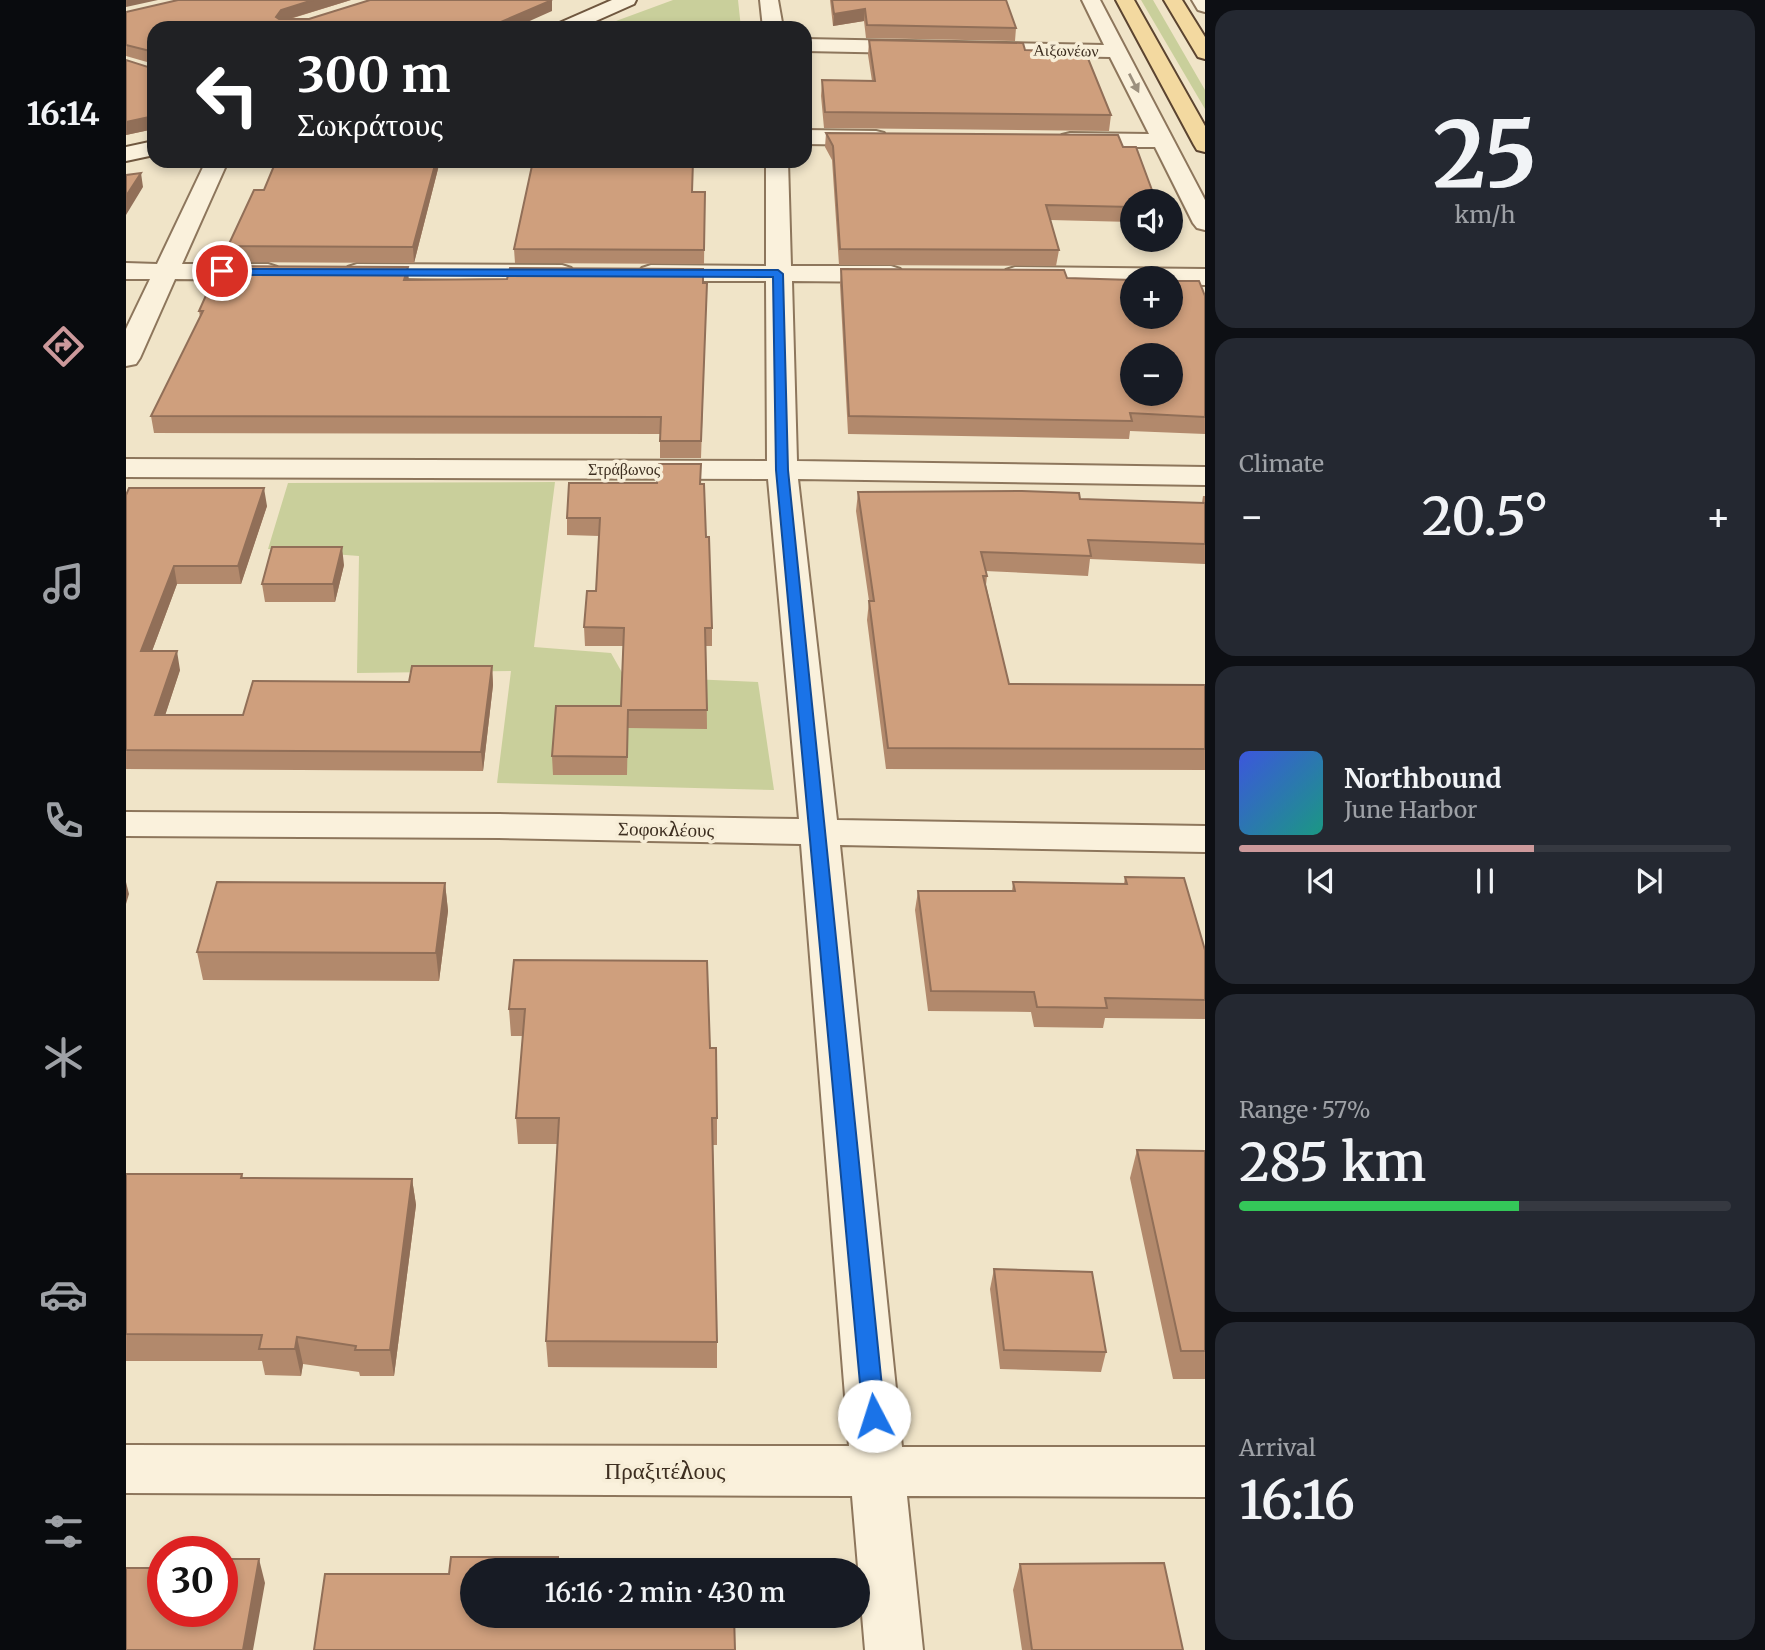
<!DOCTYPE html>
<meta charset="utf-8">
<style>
:root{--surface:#171b24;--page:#242831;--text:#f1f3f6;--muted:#9ea1a6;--line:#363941;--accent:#cc999b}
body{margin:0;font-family:Merriweather,serif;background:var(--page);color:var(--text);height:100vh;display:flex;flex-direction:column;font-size:26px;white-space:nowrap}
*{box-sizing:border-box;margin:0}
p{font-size:23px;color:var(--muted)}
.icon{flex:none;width:38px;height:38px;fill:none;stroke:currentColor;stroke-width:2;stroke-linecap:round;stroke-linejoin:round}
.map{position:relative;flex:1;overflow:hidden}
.sheet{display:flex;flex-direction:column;gap:10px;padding:10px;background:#0d0f14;width:560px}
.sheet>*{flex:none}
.top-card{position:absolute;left:21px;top:21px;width:665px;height:147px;border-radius:21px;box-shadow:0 4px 10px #0003;background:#202124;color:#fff;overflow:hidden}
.controls{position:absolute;left:994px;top:189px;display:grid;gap:14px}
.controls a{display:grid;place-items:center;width:63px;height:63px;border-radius:50%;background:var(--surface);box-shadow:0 4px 10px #0003;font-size:35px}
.speed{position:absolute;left:21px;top:1536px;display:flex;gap:14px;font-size:35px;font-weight:700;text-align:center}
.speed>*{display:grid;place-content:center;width:91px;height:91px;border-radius:50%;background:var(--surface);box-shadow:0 4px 10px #0003;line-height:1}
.speed .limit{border:10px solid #d22;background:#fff;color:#111}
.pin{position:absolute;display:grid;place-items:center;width:60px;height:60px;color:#fff;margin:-30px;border:4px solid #fff;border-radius:50%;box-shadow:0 2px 7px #0007}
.me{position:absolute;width:77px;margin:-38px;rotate:355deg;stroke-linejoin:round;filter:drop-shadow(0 0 5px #0008)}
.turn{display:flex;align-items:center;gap:24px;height:147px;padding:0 35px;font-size:32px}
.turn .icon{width:91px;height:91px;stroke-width:2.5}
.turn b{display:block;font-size:49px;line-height:60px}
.big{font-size:52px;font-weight:600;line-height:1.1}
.sheet .tile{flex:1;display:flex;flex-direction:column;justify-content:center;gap:10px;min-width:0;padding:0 24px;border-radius:21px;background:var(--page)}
.sheet .dial{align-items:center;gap:0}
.dial b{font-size:91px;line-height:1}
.song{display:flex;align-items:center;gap:21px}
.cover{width:84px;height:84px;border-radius:10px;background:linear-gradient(135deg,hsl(230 70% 55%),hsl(170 70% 35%))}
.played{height:7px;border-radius:4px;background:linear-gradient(90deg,var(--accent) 60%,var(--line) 60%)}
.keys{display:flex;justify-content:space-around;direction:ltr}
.heat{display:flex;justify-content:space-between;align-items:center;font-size:38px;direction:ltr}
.charge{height:10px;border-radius:5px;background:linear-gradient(90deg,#34c759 57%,var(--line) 0)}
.trip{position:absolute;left:334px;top:1558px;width:410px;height:70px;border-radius:35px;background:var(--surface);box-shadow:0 4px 10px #0003;font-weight:600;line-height:70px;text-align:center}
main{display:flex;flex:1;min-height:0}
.menu{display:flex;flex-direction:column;width:126px;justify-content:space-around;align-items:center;background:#090b0e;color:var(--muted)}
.menu .icon{width:49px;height:49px}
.menu .on{color:var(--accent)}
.menu b{font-size:32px;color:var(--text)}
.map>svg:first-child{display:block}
.green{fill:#c9cf9b}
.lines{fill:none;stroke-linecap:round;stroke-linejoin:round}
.minor-casing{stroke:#8d765c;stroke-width:4}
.secondary-casing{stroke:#6f573f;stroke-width:4}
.primary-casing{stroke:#5b4430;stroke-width:4}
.minor{fill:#faf1dc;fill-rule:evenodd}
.secondary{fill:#faf1dc;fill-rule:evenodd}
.primary{fill:#f3d9a0;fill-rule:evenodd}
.wall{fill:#b2896c}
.shaded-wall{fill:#916f58}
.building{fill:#cf9f7d;stroke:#916f58;stroke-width:2;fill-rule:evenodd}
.oneway{fill:#9c907e}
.route{fill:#1a73e8;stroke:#114b97;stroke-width:2}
.labels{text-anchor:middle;stroke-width:7;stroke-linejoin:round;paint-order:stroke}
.far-street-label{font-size:16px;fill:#3d2e20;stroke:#f7eed8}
.street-label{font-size:19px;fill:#3d2e20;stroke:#f7eed8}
.near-street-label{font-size:23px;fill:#3d2e20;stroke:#f7eed8}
</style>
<main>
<nav class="menu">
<b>16:14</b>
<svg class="icon on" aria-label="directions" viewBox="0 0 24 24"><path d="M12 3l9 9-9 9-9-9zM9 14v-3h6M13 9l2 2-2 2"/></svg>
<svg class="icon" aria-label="music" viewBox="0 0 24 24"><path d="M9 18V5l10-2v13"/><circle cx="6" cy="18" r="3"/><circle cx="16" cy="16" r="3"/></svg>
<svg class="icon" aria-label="phone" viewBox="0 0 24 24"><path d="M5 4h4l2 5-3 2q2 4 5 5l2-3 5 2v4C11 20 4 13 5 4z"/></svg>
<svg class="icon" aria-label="climate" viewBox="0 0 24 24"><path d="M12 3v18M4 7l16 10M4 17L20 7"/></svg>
<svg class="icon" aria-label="car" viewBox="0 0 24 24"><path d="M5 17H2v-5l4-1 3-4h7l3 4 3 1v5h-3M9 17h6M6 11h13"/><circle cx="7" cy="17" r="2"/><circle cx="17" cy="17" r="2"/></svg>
<svg class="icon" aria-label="filters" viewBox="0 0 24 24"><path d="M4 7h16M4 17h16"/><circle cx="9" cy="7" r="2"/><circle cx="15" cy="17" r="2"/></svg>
</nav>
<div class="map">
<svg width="1079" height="1650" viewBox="0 0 1079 1650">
<rect width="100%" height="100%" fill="#f0e4c8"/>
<!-- green -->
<path class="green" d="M 547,0 L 612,0 L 615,28 L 471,28 Z
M 1015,0 L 1027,0 L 1079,90 L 1079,109 Z
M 429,482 L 408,647 L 485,653 L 498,676 L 632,682 L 648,790 L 371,783 L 385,671 L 231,673 L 233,556 L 142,549 L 162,483 Z"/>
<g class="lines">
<!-- minor casing -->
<g class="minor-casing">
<path id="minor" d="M 634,0 L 652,0 L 657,28 L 637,28 Z
M 956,0 L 974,0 L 1079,200 L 1079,230 L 1071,228 L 1067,223 L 1029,147 L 944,147 L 936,145 L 933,140 L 936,135 L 944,133 L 1023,134 L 984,57 L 679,51 L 679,39 L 978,45 Z
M 1066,0 L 1079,0 L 1079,12 L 1072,10 Z
M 679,130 L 750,131 L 758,133 L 761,138 L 758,143 L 750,145 L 679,144 Z
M 80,161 L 102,161 L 56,264 L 142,264 L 151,267 L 155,272 L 151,277 L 142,280 L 49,279 L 14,358 L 10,364 L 0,366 L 0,329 L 24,279 L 0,279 L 0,263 L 31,264 Z
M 640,161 L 662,161 L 665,266 L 765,266 L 774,269 L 778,274 L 774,279 L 765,282 L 666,281 L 671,461 L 1079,467 L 1079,485 L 672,479 L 711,820 L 1079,826 L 1079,852 L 714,845 L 776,1447 L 1079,1447 L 1079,1497 L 781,1496 L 797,1650 L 739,1650 L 726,1496 L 0,1493 L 0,1445 L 723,1446 L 675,844 L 373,838 L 0,836 L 0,812 L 373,814 L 673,819 L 642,479 L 0,477 L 0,459 L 641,461 L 640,281 L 525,281 L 516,278 L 512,273 L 516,268 L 525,265 L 640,266 Z
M 231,264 L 436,265 L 445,268 L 449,273 L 445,278 L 436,281 L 222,277 L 218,272 L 222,267 Z
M 889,267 L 1079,269 L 1079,285 L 1045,284 L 1045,278 L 1006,278 L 1006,284 L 880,280 L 876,275 L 880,270 Z"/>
</g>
<!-- secondary casing -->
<g class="secondary-casing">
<path id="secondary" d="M 486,0 L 510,0 L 508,4 L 454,28 L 428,28 L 431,24 Z
M 28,141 L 28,155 L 0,161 L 0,147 Z"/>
</g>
<!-- primary casing -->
<g class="primary-casing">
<path id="primary" d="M 990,0 L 1008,0 L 1079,126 L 1079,152 L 1071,150 L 1068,145 Z
M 1038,0 L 1056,0 L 1079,37 L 1079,59 L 1072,57 Z"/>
</g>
<!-- minor -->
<use href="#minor" class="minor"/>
<!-- secondary -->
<use href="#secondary" class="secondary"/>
<!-- primary -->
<use href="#primary" class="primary"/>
</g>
<!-- wall -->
<path class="wall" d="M 225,0 L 164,19 L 426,11 L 28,28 L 28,129 L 0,135 L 0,60 L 28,69 L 28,64 L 0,56 L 0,12 Z
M 704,0 L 880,0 L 890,28 L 889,41 L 740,38 L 738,21 L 707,26 Z
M 743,40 L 899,50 L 985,115 L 983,131 L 698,128 L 695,96 L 696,80 L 746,81 L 742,55 Z
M 700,133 L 1006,201 L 1006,222 L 924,220 L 933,250 L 930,266 L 713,265 L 706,160 L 699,147 Z
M 150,161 L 314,161 L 288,263 L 104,262 L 102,246 L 138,190 Z
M 566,192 L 579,192 L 578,264 L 389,263 L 388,249 Z
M 715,269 L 941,278 L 1079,296 L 1079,434 L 1004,431 L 1003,439 L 722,434 L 714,285 Z
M 283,280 L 581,283 L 575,458 L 534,458 L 534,434 L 28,433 L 25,416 L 74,317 L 73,311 Z
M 574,484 L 580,537 L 586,628 L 586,646 L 580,646 L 581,729 L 502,728 L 501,775 L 427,775 L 426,756 L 495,706 L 497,646 L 459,646 L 458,627 L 470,591 L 473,536 L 441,535 L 441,518 Z
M 732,492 L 1076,503 L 1077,496 L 1079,496 L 1079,564 L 964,559 L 962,576 L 859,571 L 861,576 L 860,585 L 883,684 L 1079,685 L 1079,770 L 760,769 L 741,620 L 743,601 L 730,511 Z
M 0,495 L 141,506 L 115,584 L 51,584 L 26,651 L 54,670 L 39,715 L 117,715 L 366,666 L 367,685 L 357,771 L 0,769 Z
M 218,565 L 209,602 L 139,602 L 136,584 Z
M 999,877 L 1079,950 L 1079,1019 L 979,1018 L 977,1028 L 908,1027 L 905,1012 L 802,1011 L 789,910 L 792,891 L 886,891 L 887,882 L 998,884 Z
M 319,883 L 322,911 L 313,981 L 77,980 L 71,952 Z
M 388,960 L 584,1048 L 591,1118 L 591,1145 L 587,1145 L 591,1342 L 591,1368 L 422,1367 L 420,1341 L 431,1144 L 392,1144 L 390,1118 L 397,1036 L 385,1036 L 383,1009 Z
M 1011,1150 L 1079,1151 L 1079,1379 L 1047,1379 L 1004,1178 Z
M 0,1174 L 116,1174 L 117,1178 L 286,1179 L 290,1205 L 268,1376 L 234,1376 L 233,1372 L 177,1364 L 175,1376 L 139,1375 L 136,1361 L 0,1361 Z
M 868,1269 L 980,1352 L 975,1372 L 874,1369 L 864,1289 Z
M 894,1564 L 1057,1650 L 896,1650 L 887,1590 Z"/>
<!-- shaded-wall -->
<path class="shaded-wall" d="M 0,0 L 32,0 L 0,7 Z
M 187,0 L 225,0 L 156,21 L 150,17 L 155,10 Z
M 426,0 L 426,11 L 388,28 L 361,28 Z
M 739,9 L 738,21 L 707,26 L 708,14 Z
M 28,116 L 28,129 L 0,135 L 0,122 Z
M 310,161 L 314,161 L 288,263 L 287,247 Z
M 15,173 L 17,187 L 0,215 L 0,196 Z
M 282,267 L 283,283 L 278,280 Z
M 138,488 L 141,506 L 115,584 L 112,566 Z
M 216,547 L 218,565 L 209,602 L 207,584 Z
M 48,566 L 51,584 L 19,670 L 15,651 Z
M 51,651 L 54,670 L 33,734 L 29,715 Z
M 366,666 L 367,685 L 357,771 L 355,752 Z
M 0,882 L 3,894 L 0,904 Z
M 319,883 L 322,911 L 313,981 L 310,953 Z
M 286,1179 L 290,1205 L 268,1376 L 264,1350 Z
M 171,1337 L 177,1364 L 175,1376 L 169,1349 Z
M 133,1559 L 139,1583 L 127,1650 L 117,1650 Z"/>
<!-- building -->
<path class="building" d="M 52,0 L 187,0 L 155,10 L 150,17 L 153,19 L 183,19 L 244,0 L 426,0 L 361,28 L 28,28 L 28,52 L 0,45 L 0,12 Z
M 706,0 L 880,0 L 890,28 L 741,25 L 739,9 L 708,14 Z
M 743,40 L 897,43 L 899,50 L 959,51 L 985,115 L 699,112 L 696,80 L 749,81 Z
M 28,55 L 28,116 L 0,122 L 0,60 L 28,69 Z
M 700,133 L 992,135 L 997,147 L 1010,147 L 1030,201 L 1006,201 L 1006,207 L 920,205 L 933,250 L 714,249 L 707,146 Z
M 150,161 L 310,161 L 287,247 L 102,246 L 128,190 L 138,190 Z
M 407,161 L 567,161 L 566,192 L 579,192 L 578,250 L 388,249 Z
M 15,173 L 0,196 L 0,175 Z
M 93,266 L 282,267 L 278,280 L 381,279 L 384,268 L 577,269 L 577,283 L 581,283 L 575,441 L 534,441 L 535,417 L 25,416 L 77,311 L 73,311 Z
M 715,269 L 938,270 L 941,278 L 1006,280 L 1006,317 L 1045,317 L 1045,281 L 1073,281 L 1079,296 L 1079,417 L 1004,413 L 1006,421 L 723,416 ZM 1006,355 L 1045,355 L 1045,394 L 1006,394 Z
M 533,464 L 575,464 L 574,484 L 578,484 L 580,537 L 583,537 L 586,628 L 579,628 L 581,710 L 502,710 L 501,757 L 426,756 L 430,706 L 495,706 L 498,628 L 458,627 L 461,591 L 470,591 L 474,518 L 441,518 L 443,483 L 531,483 Z
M 3,488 L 138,488 L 112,566 L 48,566 L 15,651 L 51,651 L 29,715 L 117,715 L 127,681 L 283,682 L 286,666 L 366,666 L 355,752 L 0,750 L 0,495 Z
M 896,491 L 953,493 L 954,499 L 1079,503 L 1079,544 L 962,540 L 965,556 L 855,552 L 861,576 L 857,576 L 883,684 L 1079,685 L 1079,749 L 762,748 L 743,601 L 748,601 L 732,492 Z
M 146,547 L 216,547 L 207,584 L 136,584 Z
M 999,877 L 1058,878 L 1079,950 L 1079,1000 L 979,998 L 981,1008 L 911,1007 L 908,992 L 805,991 L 792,891 L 889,891 L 887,882 L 1001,884 Z
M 91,882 L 319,883 L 310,953 L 71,952 Z
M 388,960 L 581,961 L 584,1048 L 590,1048 L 591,1118 L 586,1118 L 591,1342 L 420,1341 L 433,1118 L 390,1118 L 399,1009 L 383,1009 Z
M 1011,1150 L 1079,1151 L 1079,1351 L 1055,1351 Z
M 0,1174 L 116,1174 L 115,1178 L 286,1179 L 264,1350 L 229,1350 L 230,1346 L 171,1337 L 169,1349 L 133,1349 L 136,1335 L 0,1334 Z
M 868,1269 L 966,1272 L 980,1352 L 878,1350 Z
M 325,1557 L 432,1557 L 432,1563 L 607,1562 L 607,1570 L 346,1570 L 346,1615 L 608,1615 L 609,1650 L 188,1650 L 199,1574 L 323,1574 Z
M 36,1559 L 37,1559 L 37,1612 L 96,1612 L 96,1559 L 133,1559 L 117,1650 L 0,1650 L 0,1568 L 34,1568 Z
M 1038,1563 L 1057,1650 L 906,1650 L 894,1564 Z"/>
<!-- one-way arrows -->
<defs><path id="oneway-solid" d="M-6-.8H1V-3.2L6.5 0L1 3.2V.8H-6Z" transform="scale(1.75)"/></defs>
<use class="oneway" href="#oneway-solid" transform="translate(1008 83) rotate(63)"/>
<!-- route -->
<path class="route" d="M 92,269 L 652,270 L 657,274 L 662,470 L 759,1416 L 756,1423 L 748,1425 L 740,1423 L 737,1416 L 650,470 L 647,277 L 96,275 L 92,274 Z"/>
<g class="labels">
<!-- far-street labels -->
<g class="far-street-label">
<text transform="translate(940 50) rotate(1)" y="6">Αιξωνέων</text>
<text x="498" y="475">Στράβωνος</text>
</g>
<!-- street labels -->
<g class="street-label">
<text transform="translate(540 829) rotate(1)" y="7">Σοφοκλέους</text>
</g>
<!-- near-street labels -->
<g class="near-street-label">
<text x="539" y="1479">Πραξιτέλους</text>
</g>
</g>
</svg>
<div class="controls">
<a><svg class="icon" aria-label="sound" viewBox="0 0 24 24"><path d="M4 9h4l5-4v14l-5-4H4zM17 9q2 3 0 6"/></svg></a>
<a>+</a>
<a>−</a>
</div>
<div class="speed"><div class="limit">30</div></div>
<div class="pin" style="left:96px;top:271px;background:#d93025"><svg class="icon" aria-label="arrive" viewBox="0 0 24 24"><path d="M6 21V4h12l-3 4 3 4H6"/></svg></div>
<svg class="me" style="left:748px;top:1416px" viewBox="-20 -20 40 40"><circle r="19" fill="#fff"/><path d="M0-13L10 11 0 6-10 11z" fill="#1a73e8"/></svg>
<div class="trip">16:16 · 2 min · 430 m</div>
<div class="top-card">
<div class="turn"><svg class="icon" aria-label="left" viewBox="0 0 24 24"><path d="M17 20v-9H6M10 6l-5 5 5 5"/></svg><div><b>300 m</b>Σωκράτους</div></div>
</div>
</div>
<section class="sheet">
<div class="tile dial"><b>25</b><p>km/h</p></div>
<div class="tile"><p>Climate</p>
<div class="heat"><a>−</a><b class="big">20.5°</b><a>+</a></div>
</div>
<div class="tile">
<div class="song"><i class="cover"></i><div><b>Northbound</b><p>June Harbor</p></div></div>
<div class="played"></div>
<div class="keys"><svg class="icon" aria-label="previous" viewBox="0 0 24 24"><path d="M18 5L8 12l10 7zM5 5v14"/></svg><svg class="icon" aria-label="pause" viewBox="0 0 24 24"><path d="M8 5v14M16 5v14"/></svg><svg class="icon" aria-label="next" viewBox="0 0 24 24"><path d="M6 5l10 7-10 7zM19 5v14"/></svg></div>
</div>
<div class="tile"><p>Range · 57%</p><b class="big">285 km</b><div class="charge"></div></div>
<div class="tile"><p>Arrival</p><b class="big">16:16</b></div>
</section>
</main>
